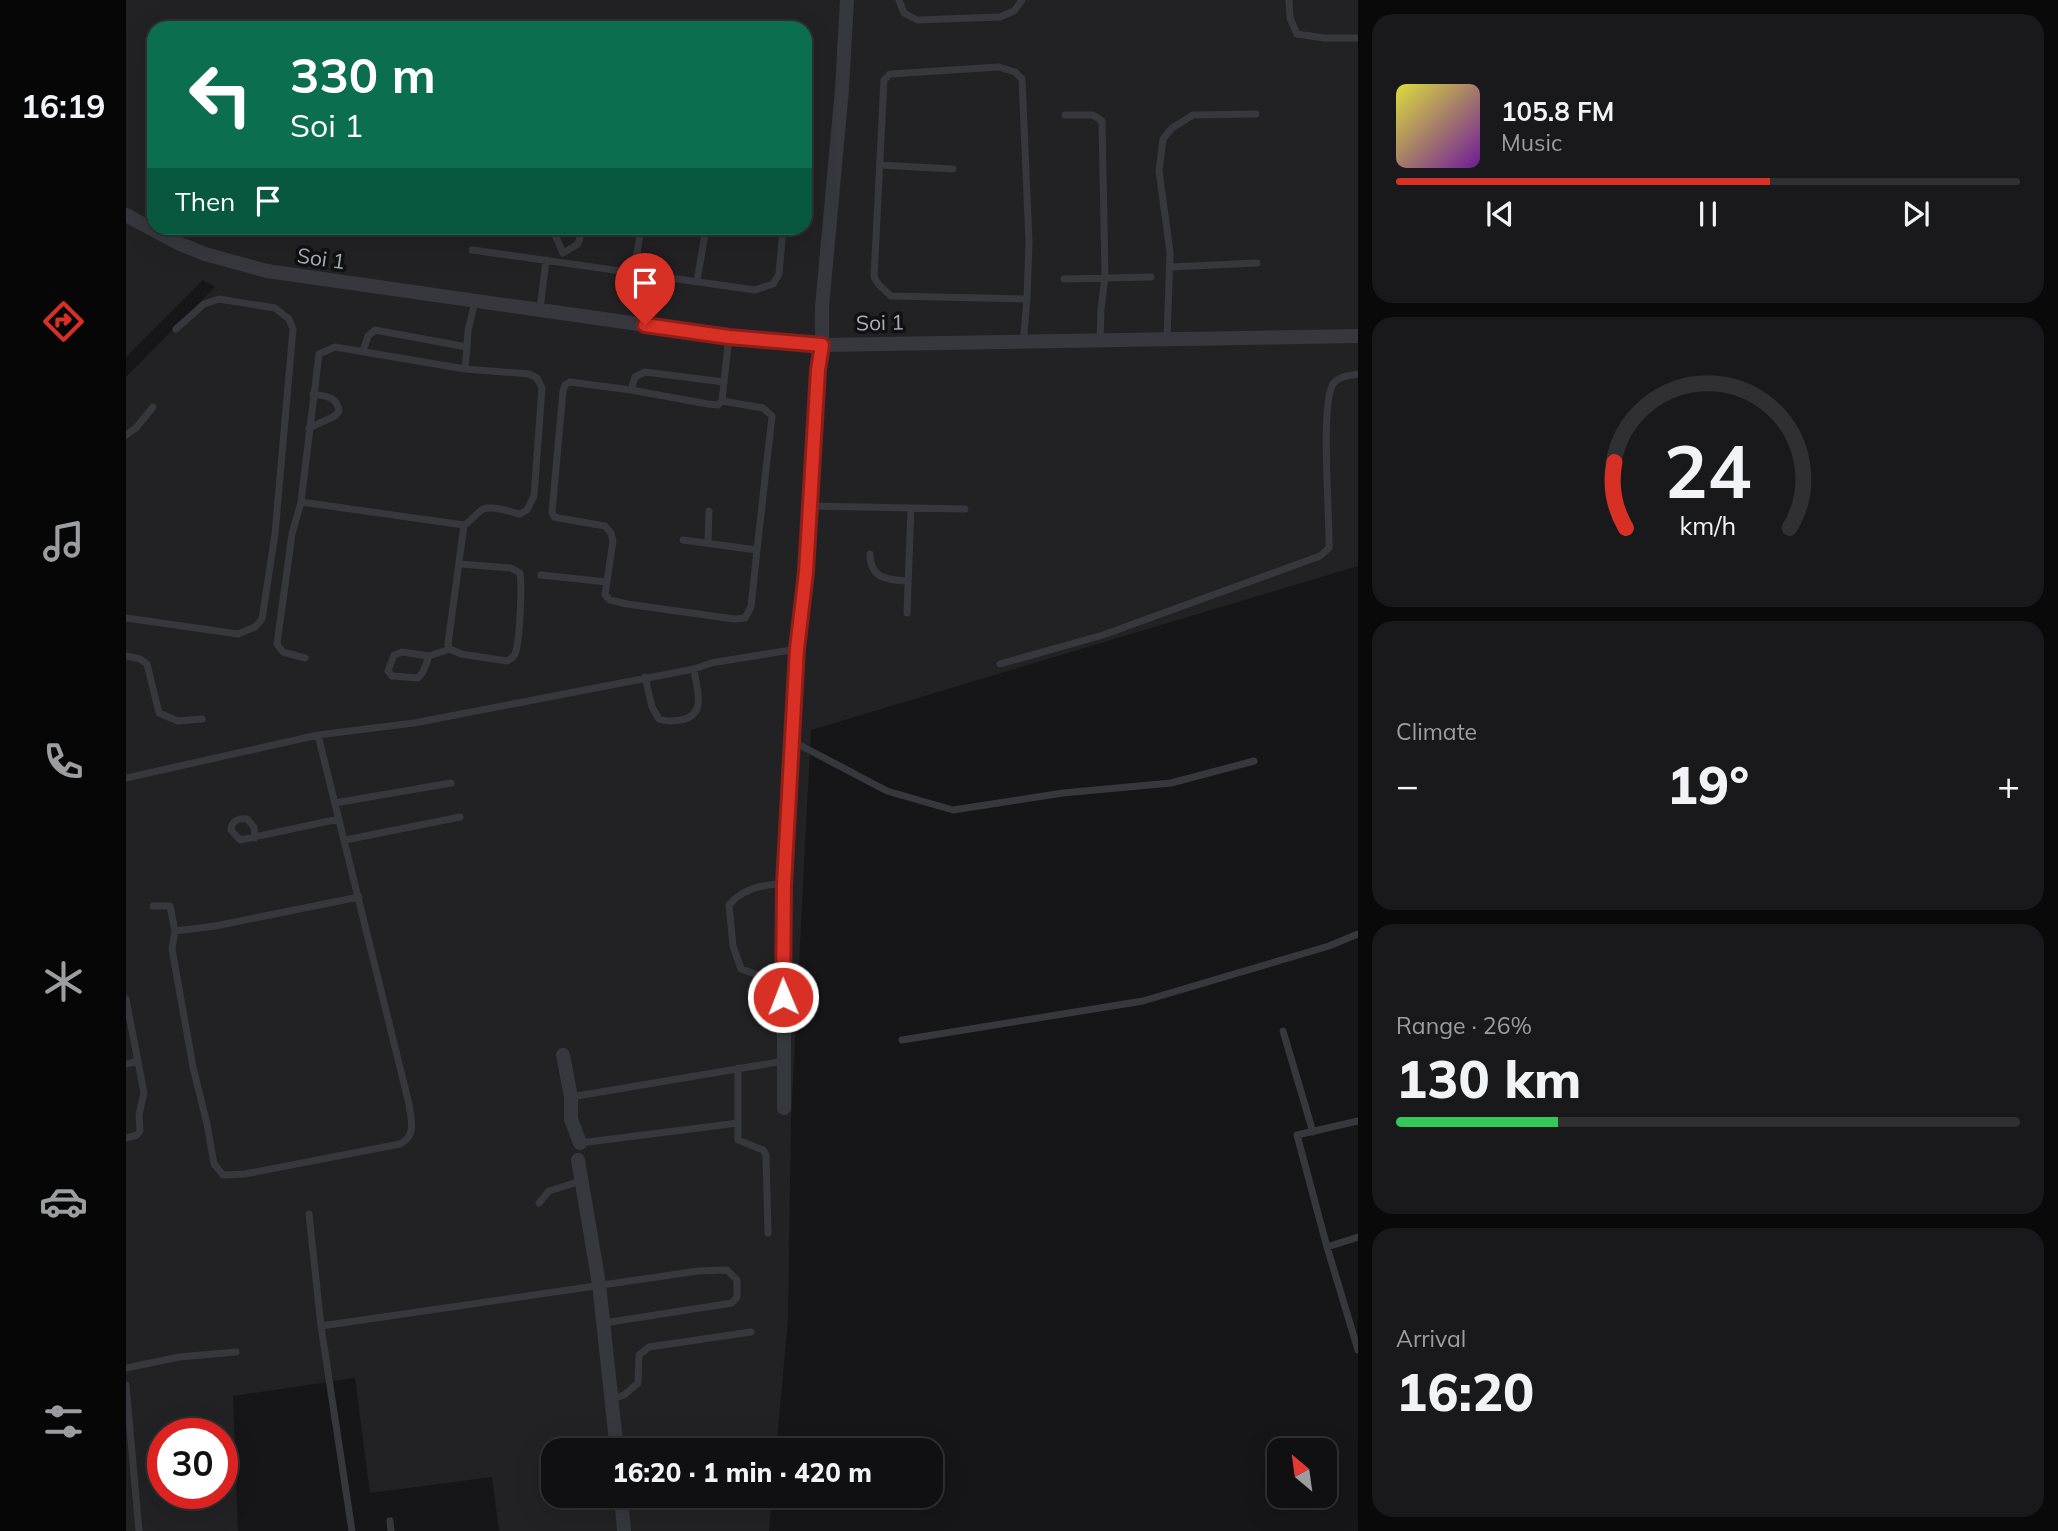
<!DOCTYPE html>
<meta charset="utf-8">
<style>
:root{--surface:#101012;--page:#19191b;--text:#f1f3f6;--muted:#9c9d9f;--line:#303032;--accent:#d93025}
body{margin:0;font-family:Mulish,sans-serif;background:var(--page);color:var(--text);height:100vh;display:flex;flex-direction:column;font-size:26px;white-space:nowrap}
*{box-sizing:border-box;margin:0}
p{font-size:23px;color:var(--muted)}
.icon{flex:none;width:38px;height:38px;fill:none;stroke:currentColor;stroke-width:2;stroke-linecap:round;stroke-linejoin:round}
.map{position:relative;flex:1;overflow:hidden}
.side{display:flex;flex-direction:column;gap:14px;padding:14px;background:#09090a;width:700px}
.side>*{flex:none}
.top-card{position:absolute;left:21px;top:21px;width:665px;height:214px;border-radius:21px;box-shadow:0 7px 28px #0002,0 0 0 2px var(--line);background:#0b6e4f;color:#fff;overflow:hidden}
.needle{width:46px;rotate:331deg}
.buttons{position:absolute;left:1141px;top:1438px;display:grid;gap:14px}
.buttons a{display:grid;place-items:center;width:70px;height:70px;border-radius:14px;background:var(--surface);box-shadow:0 7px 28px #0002,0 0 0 2px var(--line);font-size:35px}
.speed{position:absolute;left:21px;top:1418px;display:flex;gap:14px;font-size:35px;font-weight:700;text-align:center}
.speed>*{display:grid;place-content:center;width:91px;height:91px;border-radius:50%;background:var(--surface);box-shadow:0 7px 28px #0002,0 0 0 2px var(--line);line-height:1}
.speed .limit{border:10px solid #d22;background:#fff;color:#111}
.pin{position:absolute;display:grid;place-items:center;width:60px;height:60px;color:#fff;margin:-72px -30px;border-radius:50% 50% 50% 0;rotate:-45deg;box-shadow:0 0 7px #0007}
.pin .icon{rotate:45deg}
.me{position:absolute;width:77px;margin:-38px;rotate:359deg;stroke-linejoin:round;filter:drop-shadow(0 0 5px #0008)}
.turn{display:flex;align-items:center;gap:24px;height:147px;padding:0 28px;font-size:32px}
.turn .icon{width:91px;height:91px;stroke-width:2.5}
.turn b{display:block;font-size:49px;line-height:60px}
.then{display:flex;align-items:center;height:66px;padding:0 28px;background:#0003;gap:14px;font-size:26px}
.big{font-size:52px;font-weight:800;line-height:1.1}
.side .tile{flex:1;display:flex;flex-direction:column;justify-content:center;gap:10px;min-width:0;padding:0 24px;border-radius:21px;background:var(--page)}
.side .dial{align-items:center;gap:0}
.dial svg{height:182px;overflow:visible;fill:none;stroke:var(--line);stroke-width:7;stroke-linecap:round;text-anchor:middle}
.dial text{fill:var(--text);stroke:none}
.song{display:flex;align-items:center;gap:21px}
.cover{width:84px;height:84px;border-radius:10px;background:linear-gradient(135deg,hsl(60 70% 55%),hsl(280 70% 35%))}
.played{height:7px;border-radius:4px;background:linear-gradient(90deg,var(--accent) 60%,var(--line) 60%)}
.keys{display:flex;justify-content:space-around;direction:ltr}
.heat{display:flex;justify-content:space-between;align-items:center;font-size:38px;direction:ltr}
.charge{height:10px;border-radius:5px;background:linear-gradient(90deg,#34c759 26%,var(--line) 0)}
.trip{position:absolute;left:415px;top:1438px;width:402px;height:70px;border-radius:21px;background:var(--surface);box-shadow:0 7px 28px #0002,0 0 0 2px var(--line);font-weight:800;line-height:70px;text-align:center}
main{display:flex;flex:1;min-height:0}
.tabs{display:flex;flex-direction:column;width:126px;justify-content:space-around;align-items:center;background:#060607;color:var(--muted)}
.tabs .icon{width:49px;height:49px}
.tabs .current{color:var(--accent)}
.tabs b{font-size:32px;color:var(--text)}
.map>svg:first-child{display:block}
.built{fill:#222225;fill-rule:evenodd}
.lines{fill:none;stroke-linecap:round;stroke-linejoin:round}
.lane{stroke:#37383d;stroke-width:7}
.street{stroke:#37383d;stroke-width:14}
.route-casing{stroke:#8d1f18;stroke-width:18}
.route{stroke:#d93025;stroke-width:12}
.labels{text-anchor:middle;stroke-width:7;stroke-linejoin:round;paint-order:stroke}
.street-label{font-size:21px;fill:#a8adb8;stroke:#111113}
</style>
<main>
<nav class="tabs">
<b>16:19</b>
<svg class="icon current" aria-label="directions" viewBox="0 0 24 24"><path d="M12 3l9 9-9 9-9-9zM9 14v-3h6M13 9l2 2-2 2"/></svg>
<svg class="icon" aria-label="music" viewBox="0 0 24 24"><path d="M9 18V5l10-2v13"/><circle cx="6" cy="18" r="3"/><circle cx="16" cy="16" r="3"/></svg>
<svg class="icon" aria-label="phone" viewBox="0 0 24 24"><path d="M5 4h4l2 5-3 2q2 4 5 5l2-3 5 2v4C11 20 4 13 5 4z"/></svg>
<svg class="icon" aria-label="climate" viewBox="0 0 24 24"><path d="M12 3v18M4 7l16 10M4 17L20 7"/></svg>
<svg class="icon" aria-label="car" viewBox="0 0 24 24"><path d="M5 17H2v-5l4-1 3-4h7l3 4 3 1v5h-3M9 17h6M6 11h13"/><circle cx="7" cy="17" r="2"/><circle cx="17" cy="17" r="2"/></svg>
<svg class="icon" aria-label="filters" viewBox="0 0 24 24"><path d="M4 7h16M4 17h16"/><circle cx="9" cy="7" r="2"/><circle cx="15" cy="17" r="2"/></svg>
</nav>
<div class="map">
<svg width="1232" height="1531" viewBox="0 0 1232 1531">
<rect width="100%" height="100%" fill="#161618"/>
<!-- built -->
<path class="built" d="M 0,0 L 1232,0 L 1232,566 L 685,730 L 665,1119 L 662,1320 L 650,1451 L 427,1451 L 427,1496 L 646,1496 L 643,1531 L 373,1531 L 366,1477 L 244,1493 L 229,1378 L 107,1396 L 112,1531 L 0,1531 L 0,377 L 89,287 L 77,280 L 0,357 ZM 28,28 L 679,28 L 679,228 L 28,228 ZM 37,1433 L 96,1433 L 96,1493 L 37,1493 Z"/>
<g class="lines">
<!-- lane -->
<path class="lane" d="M 773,0 L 778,13 L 791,20 L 874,17 L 888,11 L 896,0
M 1163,0 L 1164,18 L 1171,34 L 1198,38 L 1232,38
M 873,67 L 889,72 L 896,79 L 903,242 L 901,299 L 765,296 L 753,285 L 748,277 L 758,80 L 764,74 Z
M 679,69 L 679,83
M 939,115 L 967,115 L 976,121 L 979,277 L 975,309 L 974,341
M 754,165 L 827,169
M 430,228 L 429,235 L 437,253 L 452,244 L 457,228
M 346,250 L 629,290 L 647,284 L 653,274 L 657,228
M 1044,267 L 1131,263
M 508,272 L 515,228
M 938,279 L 1025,277
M 571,281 L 580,228
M 414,309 L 420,260
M 1041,339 L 1044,252 L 1033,171 L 1037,139 L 1046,128 L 1067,115 L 1130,114
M 900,342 L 898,333 L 901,299
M 341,347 L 342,331 L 349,301
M 237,351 L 242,336 L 249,330 L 341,347 L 339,369
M 519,372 L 598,382 L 596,401 L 592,405 L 582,404 L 505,390 L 509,377 Z
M 598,382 L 603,337
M 505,390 L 444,382 L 439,385 L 437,391 L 426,512 L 428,517 L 433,518 L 479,526 L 485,533 L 487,541 L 479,595 L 484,600 L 501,604 L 608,619 L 619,618 L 625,607 L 631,550
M 183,428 L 209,416 L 213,411 C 211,396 199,396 187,394
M 0,435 L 10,428 L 27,407
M 175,502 L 338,525 C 346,521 350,513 357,509 C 367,505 384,512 394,514 L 401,510 L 408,496 L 416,388 L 411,378 L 403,374 L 339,369 L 209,347 L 193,354 L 175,502 L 166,534 L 151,644 L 157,652 L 179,658
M 684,506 L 839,509
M 557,540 L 631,550 L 646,416 L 637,408 L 596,401
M 582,543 L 583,511
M 744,554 C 744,579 762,580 782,581
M 334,564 L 385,568 L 394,573 C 396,585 394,642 389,654 C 386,659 386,658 381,661 L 335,654 L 324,649 L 322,644 L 338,525
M 415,575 L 481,582
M 781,613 L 785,508
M 0,618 L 112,634 L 129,627 L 136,619 L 149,534 L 167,329 L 163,319 L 149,308 L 93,299 L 78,304 L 50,329
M 0,656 L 14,659 L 21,664 L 33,713 L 52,721 L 76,719
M 303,656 L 297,672 L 292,678 L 266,676 L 262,671 L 268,655 L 276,652 L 303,656 L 324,649
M 874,664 L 977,635 L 1194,556 L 1203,548 C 1204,516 1194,406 1207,384 C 1213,376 1223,376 1232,374
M 519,677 L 526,707 L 533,719 C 541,722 546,721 555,720 C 582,715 570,688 568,669
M 666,741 L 761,791 L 827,810 L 937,793 L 1045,783 L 1128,761
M 0,778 L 192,735 L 288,723 L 568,669 L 585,663 L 671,649
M 209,803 L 325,783
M 129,838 L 128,827 L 121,819 C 113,818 105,821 105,830 L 114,840 L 213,819
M 219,840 L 334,817
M 27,906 L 44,906 L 49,931 L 89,926 L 233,897
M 49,931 L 46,949 L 67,1067 L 81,1124 L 88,1164 L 97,1175 L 119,1174 L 274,1144 C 291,1136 285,1120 283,1104 L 192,735
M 656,975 L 632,975 L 615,969 L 607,946 L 603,905 C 616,889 638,884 658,884
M 0,999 L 18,1093 L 13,1115 L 14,1131 L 11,1135 L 0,1138
M 1157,1031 L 1187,1132
M 776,1040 L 1017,1001 L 1203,946 L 1232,934
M 0,1064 L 12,1061
M 445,1097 L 658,1061
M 1232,1121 L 1171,1135 L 1201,1247 L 1232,1350
M 612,1123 L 612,1140 L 637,1150 L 640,1155 L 642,1233
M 454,1143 L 612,1123 L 612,1068
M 413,1203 L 423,1191 L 455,1181
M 183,1214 L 195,1326
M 1201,1247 L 1232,1237
M 0,1368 L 53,1357 L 110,1352
M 0,1385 L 13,1531
M 486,1399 L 498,1395 L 512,1383 L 513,1355 L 523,1347 L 625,1332
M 264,1521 L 265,1531
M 226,1531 L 195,1326 L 572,1271 L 601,1270 L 611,1280 L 611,1297 L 606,1303 L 478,1323"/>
<!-- street -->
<path class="street" d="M 0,215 L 52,243 L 79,254 L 141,271 L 603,337 L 696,345 L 1232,336
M 437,1055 L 445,1097 L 445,1119 L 454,1143
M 658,1108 L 658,884 L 671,649 L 680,572 L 692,370 L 696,345 L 696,307 L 716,89 L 721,0
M 452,1160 L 473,1284 L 491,1451
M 495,1496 L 498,1531"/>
</g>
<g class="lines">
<!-- route casing -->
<g class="route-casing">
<path id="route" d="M 519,325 L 603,337 L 696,345 L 692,370 L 680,572 L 671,649 L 658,884 L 657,997"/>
</g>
<!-- route -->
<use href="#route" class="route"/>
</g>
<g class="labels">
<!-- street labels -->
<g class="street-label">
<text transform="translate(195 259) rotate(8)" y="7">Soi 1</text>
<text transform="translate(754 323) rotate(-1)" y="7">Soi 1</text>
</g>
</g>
</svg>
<div class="buttons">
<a><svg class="needle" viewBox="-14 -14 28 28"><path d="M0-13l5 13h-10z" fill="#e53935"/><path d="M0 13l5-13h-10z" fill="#9c9d9f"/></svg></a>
</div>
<div class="speed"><div class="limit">30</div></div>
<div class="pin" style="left:519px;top:325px;background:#d93025"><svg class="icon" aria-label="arrive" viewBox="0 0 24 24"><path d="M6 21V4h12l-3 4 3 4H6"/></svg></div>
<svg class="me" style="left:657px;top:997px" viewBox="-20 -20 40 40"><circle r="17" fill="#d93025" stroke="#fff" stroke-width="3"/><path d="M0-11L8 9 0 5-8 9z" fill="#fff"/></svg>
<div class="trip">16:20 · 1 min · 420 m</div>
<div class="top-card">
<div class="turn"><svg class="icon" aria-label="left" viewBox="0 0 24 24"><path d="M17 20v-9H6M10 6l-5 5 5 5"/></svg><div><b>330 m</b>Soi 1</div></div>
<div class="then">Then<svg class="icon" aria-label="arrive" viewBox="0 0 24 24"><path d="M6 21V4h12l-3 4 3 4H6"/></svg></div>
</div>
</div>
<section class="side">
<div class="tile">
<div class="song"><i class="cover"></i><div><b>105.8 FM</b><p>Music</p></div></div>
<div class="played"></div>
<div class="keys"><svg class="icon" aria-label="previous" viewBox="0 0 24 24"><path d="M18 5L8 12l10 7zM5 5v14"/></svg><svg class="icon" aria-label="pause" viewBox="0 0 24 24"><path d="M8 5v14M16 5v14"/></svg><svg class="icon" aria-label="next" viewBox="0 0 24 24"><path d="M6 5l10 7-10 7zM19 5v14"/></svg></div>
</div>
<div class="tile dial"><svg viewBox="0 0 100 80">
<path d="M14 69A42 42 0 1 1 86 69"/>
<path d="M14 69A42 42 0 0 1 9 40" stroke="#d93025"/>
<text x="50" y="56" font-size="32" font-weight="700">24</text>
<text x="50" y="72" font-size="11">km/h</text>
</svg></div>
<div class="tile"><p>Climate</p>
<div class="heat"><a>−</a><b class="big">19°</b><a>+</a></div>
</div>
<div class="tile"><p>Range · 26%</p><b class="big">130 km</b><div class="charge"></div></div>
<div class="tile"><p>Arrival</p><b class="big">16:20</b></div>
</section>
</main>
